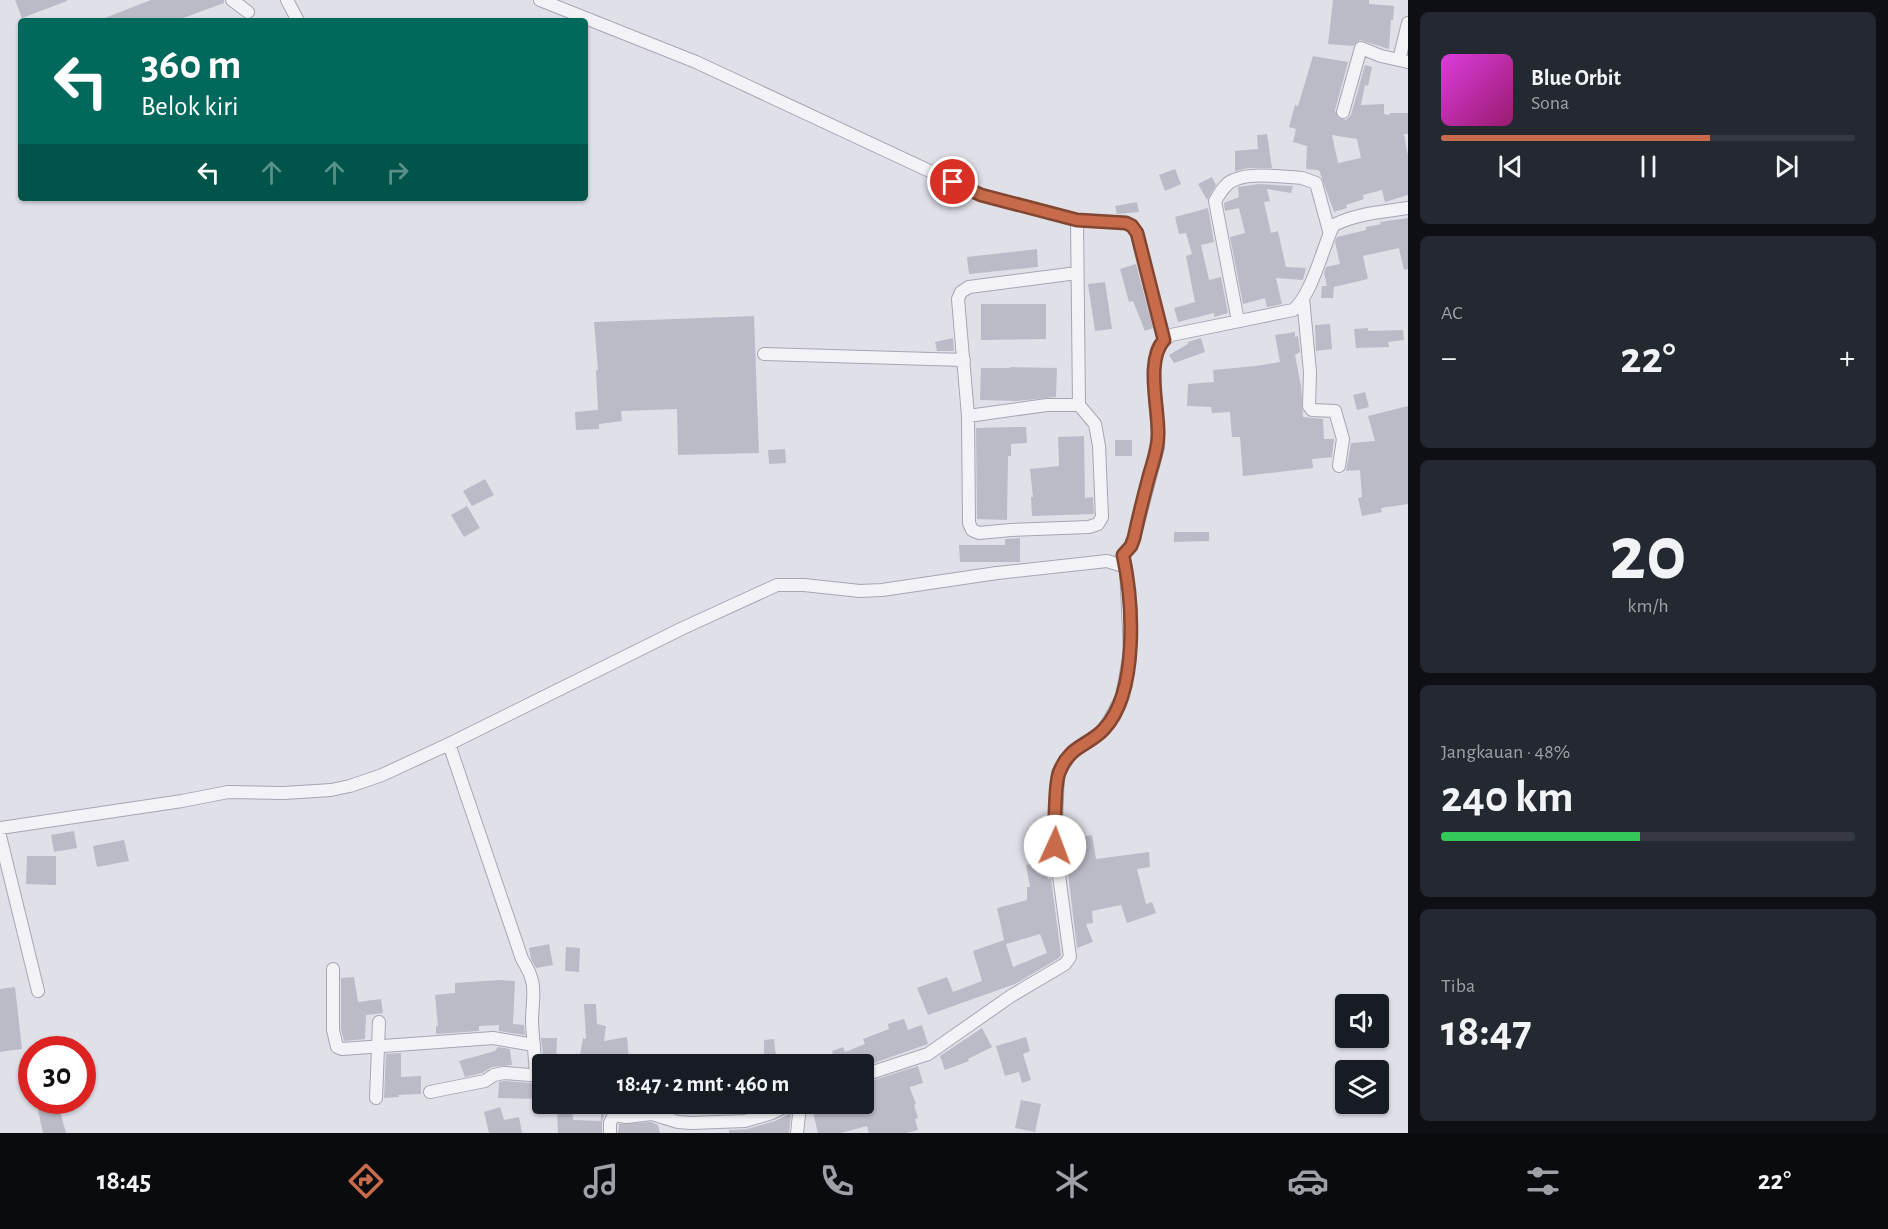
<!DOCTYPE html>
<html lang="id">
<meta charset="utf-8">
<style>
:root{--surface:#171b24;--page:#242831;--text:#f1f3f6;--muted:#9ea1a6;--line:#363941;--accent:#c86b4b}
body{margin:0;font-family:"Alegreya Sans",sans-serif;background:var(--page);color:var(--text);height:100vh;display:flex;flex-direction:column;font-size:22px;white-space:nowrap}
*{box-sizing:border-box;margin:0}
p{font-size:20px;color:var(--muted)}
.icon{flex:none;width:33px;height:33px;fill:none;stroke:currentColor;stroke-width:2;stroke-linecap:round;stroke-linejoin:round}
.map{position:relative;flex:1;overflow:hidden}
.panel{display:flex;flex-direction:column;gap:12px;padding:12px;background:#0d0f14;width:480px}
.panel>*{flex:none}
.top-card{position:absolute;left:18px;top:18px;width:570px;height:183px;border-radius:6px;box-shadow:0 2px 4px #0004;background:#00695c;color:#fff;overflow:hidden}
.controls{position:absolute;left:1335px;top:994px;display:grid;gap:12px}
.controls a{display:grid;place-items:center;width:54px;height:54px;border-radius:6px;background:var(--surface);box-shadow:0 2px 4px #0004;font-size:30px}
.speed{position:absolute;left:18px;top:1036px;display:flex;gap:12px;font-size:30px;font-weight:700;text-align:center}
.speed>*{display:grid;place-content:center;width:78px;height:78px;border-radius:50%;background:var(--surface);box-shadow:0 2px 4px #0004;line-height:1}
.speed .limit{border:9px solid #d22;background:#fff;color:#111}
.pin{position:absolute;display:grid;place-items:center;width:51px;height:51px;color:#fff;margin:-26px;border:3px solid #fff;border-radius:50%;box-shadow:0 2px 6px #0007}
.me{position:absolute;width:66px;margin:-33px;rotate:2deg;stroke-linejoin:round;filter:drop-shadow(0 0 4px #0008)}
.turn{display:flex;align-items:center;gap:21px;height:126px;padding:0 24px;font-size:27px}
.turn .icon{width:78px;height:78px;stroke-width:2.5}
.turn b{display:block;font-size:42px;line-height:51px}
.lanes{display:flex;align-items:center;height:57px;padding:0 24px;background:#0003;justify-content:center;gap:30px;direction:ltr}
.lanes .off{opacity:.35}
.big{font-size:45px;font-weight:600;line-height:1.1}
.panel .tile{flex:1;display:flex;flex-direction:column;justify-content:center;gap:9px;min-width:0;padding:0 21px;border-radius:9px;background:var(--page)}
.panel .dial{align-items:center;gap:0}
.dial b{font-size:78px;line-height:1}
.song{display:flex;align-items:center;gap:18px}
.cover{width:72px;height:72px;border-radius:9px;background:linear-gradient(135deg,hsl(300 70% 55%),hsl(320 70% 35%))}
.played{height:6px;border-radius:3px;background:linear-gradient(90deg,var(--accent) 65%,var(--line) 65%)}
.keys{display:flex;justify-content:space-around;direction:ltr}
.heat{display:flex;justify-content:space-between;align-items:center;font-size:33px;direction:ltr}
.charge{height:9px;border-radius:4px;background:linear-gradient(90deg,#34c759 48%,var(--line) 0)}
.trip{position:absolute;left:532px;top:1054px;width:342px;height:60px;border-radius:6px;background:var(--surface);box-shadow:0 2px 4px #0004;font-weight:600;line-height:60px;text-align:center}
.menu{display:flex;height:96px;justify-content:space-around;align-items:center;background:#090b0e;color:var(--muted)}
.menu .icon{width:42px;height:42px}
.menu .current{color:var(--accent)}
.menu b{font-size:27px;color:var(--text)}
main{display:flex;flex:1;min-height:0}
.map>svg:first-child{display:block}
.building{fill:#bbbbc8;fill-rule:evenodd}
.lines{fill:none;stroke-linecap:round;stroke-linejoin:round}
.minor-casing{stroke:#a6a6b3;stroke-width:14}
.minor{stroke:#f3f3f7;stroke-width:12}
.route-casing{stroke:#824631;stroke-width:15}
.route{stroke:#c86b4b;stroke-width:10}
</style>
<main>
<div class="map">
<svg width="1408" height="1133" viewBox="0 0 1408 1133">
<rect width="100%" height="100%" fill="#e0e0e9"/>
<!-- building -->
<path class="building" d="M 15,0 L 67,0 L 67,1 L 22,18 Z
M 151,0 L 224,0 L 224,3 L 175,21 L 97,21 Z
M 1333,0 L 1369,0 L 1369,4 L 1394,6 L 1393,20 L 1391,20 L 1389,49 L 1360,40 L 1353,46 L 1328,44 Z
M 1313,56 L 1348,62 L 1335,110 L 1338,118 L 1346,120 L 1351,115 L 1365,65 L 1372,67 L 1368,86 L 1365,85 L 1361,105 L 1384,104 L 1384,114 L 1389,115 L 1390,113 L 1408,113 L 1408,134 L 1404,134 L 1408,156 L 1408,195 L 1385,202 L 1382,190 L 1363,195 L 1364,199 L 1346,205 L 1347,208 L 1334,212 L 1319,170 L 1306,169 L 1307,146 L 1293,142 L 1296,129 L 1289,127 L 1295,105 L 1298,106 ZM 1332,135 L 1357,139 L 1361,158 L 1338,163 Z
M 1267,134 L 1272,168 L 1249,168 L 1235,171 L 1235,151 L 1258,149 L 1257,135 Z
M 1175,169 L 1181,184 L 1165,191 L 1159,175 Z
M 1212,177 L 1216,185 L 1207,200 L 1198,184 Z
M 1258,184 L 1293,186 L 1291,193 L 1267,189 L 1270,201 L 1264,202 L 1271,233 L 1278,231 L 1286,267 L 1306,268 L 1303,280 L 1276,278 L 1282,304 L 1267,307 L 1265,298 L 1243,304 L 1230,237 L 1245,233 L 1239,208 L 1225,211 L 1224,203 L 1239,197 L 1238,187 Z
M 1137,202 L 1139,212 L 1117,214 L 1115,206 Z
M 1208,208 L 1214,242 L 1201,245 L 1209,280 L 1221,277 L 1228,313 L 1214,317 L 1214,313 L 1178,322 L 1174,308 L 1195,302 L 1186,256 L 1192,254 L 1186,233 L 1179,234 L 1175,217 Z
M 1408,218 L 1408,269 L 1404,270 L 1399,248 L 1363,256 L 1368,279 L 1334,287 L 1333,298 L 1321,298 L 1322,286 L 1327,286 L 1324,273 L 1326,267 L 1340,264 L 1335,242 L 1337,237 L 1366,230 L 1366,227 L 1381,224 L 1380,222 Z
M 1037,249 L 1038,267 L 969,274 L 967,257 Z
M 1136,264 L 1153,328 L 1145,331 L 1133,301 L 1129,302 L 1120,269 Z
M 1105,282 L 1112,329 L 1095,331 L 1088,284 Z
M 981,304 L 1046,304 L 1046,339 L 981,340 Z
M 754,316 L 759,453 L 678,455 L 677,409 L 621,411 L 622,421 L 599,424 L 599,429 L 576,430 L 575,412 L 598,410 L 596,370 L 598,370 L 594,322 Z
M 1330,324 L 1332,349 L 1316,351 L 1315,325 Z
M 1368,328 L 1368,331 L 1403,330 L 1404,340 L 1388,342 L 1389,347 L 1356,348 L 1354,329 Z
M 1295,332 L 1295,337 L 1298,336 L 1300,352 L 1295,355 L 1301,386 L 1303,417 L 1323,419 L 1324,439 L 1334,439 L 1332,457 L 1312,459 L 1313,468 L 1243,476 L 1240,437 L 1232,437 L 1230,412 L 1212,413 L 1211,407 L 1187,406 L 1188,384 L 1214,382 L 1213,370 L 1256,366 L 1280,362 L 1275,335 Z
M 953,338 L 954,351 L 937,351 L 935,342 Z
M 1201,338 L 1205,352 L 1174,363 L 1169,355 L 1188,344 L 1188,342 Z
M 1010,367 L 1057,368 L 1056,397 L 1016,401 L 980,400 L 981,368 L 1010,368 Z
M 1365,392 L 1369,407 L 1357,410 L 1353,395 Z
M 1408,406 L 1408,504 L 1381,508 L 1382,512 L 1362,516 L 1358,498 L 1362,497 L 1360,470 L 1346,471 L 1351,443 L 1375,441 L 1368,416 Z
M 1015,427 L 1026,427 L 1027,443 L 1011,444 L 1011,456 L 1008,456 L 1007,520 L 977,519 L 976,428 Z
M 1084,436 L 1085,498 L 1093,497 L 1094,514 L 1032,516 L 1031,497 L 1033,497 L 1030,469 L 1059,466 L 1058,437 Z
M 1115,440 L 1132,440 L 1132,456 L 1115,456 Z
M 785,449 L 786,463 L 769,464 L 768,450 Z
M 485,479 L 494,495 L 472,506 L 463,491 Z
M 467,506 L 480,528 L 464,537 L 451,515 Z
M 1174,532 L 1209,532 L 1209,541 L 1174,542 Z
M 1020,538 L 1020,562 L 960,562 L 959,545 L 1005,545 L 1005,539 Z
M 74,831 L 77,848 L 54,852 L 51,835 Z
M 1092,835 L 1096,859 L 1149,852 L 1150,867 L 1137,869 L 1146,904 L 1152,902 L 1156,913 L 1127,923 L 1121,905 L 1092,911 L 1093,923 L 1086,924 L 1093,942 L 1077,948 L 1064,840 Z
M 124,840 L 129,861 L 97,867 L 93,846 Z
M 27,856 L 56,856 L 56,885 L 26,884 Z
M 1045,862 L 1048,879 L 1051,879 L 1061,955 L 1059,958 L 1015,984 L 928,1015 L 917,988 L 947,977 L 953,992 L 982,981 L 973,951 L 1004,940 L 997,908 L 1027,900 L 1027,887 L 1030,887 L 1026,865 ZM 1040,934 L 1047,953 L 1013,967 L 1006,944 Z
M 549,944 L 553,965 L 536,968 L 531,959 L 529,948 Z
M 566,947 L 580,948 L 579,972 L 565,971 Z
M 354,977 L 358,1002 L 381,999 L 383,1013 L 366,1015 L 365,1039 L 344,1041 L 341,1029 L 341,978 Z
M 500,980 L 515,981 L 513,1024 L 524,1025 L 525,1035 L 499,1031 L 499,1025 L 479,1026 L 479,1031 L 436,1034 L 436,1026 L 438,1026 L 435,995 L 455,993 L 455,983 Z
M 15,987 L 22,1049 L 0,1052 L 0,989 Z
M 584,1004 L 596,1004 L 597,1024 L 606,1026 L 604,1041 L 627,1037 L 629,1059 L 607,1061 L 607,1058 L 580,1055 L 583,1038 L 586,1039 Z
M 904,1019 L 908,1030 L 922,1025 L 928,1044 L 868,1065 L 837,1065 L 832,1051 L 843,1047 L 845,1052 L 865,1044 L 863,1039 L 889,1029 L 888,1024 Z
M 982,1028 L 992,1047 L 968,1059 L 969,1061 L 945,1070 L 940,1056 Z
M 1026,1037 L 1030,1051 L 1023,1054 L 1031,1080 L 1022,1083 L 1019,1072 L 1005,1076 L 996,1046 Z
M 541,1038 L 557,1038 L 556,1065 L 544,1065 Z
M 774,1039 L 777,1065 L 764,1065 L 764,1040 Z
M 498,1047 L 510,1049 L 512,1065 L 492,1067 L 482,1073 L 465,1077 L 459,1061 L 495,1051 Z
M 401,1053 L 401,1077 L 421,1076 L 421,1094 L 398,1095 L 399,1097 L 384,1098 L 386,1054 Z
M 918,1066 L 923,1083 L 910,1087 L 910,1088 L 916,1104 L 914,1105 L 918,1118 L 915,1119 L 918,1130 L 906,1133 L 869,1133 L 867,1126 L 841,1133 L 818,1133 L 811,1104 L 838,1104 L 840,1113 L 847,1111 L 847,1114 L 866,1108 L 874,1105 L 865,1083 Z
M 504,1081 L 543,1084 L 543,1099 L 498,1098 L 499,1082 Z
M 1021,1100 L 1041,1104 L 1035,1132 L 1015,1128 Z
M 36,1101 L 57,1101 L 66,1133 L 43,1133 Z
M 719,1104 L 766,1104 L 765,1106 L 744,1113 L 721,1114 Z
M 572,1105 L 573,1120 L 601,1121 L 601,1108 L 606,1108 L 602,1122 L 602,1133 L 558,1133 L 557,1108 Z
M 500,1107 L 504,1120 L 519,1117 L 522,1133 L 489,1133 L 484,1112 Z
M 791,1113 L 789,1133 L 729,1133 L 729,1130 L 747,1129 L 775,1121 Z
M 651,1122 L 658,1125 L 660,1133 L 618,1133 L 619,1124 Z"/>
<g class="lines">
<!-- minor casing -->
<g class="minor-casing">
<path id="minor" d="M 232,0 L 248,12
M 287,0 L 298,21
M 540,0 L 696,62 L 981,195 L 1077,220 L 1126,223 L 1132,226 L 1137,233 L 1164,340
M 1399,60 L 1408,23
M 1343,112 L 1361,48 L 1381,56 L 1408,62
M 1077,220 L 1079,405 L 1095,424 L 1099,446 L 1102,517 L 1098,524 L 1089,527 L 1011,530 L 979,533 L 972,530 L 969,523 L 968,416 L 958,299 L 961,292 L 969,287 L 1077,273
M 1303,298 L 1310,372 L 1309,406 L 1312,410 L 1335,411 L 1343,439 L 1339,466
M 1238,321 L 1215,201 C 1220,193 1225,183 1234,180 C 1251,172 1283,177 1302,178 L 1316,183 L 1329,231
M 764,354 L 964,360
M 968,416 L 1047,405 L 1079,405
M 449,744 L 522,959 C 539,986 532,994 532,1023 C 533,1040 535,1058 536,1075
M 0,828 L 182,801 L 228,792 L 284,793 L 331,790 L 350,786 L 382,775 L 449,744 L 683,628 L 777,585 L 804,585 L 860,591 L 882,590 L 997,573 L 1107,561 L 1126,567 L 1123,555 L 1131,546 L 1134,538 L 1158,447 C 1159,422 1149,366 1158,348 C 1161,343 1166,339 1171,335 L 1293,310 C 1315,293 1327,228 1336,224 C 1358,213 1384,212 1408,208
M 0,836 L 38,991
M 333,969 L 333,1030 L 337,1047 L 342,1049 L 493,1038 L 534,1045
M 864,1075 L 928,1054 L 1011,996 L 1065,964 L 1070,957 L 1055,846 L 1058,773 L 1073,751 L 1104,730 L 1122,697 L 1130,652 L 1126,567
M 430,1092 L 485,1081 L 494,1075 L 504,1073 L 542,1076
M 376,1098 L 379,1022
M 615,1104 L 614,1115 L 626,1117 L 652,1114 L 678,1122 L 691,1123 L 745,1121 L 772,1113 L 790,1104
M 610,1133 L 610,1123 L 614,1115
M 797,1133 L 799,1115 L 798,1104"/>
</g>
<!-- minor -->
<use href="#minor" class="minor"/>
</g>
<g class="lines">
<!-- route casing -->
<g class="route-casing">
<path id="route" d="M 953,182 L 981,195 L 1077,220 L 1126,223 L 1132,226 L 1137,233 L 1164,340 C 1145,361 1159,408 1158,435 C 1158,451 1152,464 1148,480 C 1143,499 1138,519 1134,538 L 1131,546 L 1123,555 C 1133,601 1139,692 1104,729 C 1089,746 1069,745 1059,773 C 1054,787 1055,829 1055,846"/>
</g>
<!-- route -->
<use href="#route" class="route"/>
</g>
</svg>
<div class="controls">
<a><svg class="icon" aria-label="sound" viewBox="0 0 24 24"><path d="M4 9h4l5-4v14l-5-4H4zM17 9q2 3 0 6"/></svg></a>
<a><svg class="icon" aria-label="layers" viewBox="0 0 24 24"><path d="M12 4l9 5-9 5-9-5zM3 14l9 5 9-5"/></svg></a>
</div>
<div class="speed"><div class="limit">30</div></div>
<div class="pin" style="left:953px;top:182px;background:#d93025"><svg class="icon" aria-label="arrive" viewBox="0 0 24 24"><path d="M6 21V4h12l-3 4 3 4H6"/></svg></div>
<svg class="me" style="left:1055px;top:846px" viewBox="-20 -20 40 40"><circle r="19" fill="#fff"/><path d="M0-13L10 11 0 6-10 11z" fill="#c86b4b"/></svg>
<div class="trip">18:47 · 2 mnt · 460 m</div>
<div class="top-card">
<div class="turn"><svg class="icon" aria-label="left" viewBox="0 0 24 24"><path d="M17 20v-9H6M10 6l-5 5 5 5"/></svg><div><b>360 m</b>Belok kiri</div></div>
<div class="lanes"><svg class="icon" aria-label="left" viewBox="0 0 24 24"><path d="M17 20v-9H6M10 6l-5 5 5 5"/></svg><svg class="icon off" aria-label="ahead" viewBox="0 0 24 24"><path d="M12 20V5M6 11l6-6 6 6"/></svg><svg class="icon off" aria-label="ahead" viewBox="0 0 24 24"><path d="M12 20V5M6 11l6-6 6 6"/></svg><svg class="icon off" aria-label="right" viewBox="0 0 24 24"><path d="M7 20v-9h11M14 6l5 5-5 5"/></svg></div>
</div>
</div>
<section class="panel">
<div class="tile">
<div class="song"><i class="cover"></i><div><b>Blue Orbit</b><p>Sona</p></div></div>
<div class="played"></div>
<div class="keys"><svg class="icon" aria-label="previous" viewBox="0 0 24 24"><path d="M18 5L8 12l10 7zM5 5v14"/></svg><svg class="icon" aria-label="pause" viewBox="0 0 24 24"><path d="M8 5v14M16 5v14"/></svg><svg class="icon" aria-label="next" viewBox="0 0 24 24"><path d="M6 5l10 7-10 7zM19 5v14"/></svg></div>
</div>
<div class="tile"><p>AC</p>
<div class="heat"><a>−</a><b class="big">22°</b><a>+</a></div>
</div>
<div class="tile dial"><b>20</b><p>km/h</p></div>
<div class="tile"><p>Jangkauan · 48%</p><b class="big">240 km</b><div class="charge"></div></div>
<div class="tile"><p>Tiba</p><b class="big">18:47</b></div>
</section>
</main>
<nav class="menu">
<b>18:45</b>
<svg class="icon current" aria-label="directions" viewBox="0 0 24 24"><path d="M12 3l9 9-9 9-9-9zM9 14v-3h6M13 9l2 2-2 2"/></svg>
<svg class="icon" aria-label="music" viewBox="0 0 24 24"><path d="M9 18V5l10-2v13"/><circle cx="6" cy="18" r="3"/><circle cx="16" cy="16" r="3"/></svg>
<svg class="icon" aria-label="phone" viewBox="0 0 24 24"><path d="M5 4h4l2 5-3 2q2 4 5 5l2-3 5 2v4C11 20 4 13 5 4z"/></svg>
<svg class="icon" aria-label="climate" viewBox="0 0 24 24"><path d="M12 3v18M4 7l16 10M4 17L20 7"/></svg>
<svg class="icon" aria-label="car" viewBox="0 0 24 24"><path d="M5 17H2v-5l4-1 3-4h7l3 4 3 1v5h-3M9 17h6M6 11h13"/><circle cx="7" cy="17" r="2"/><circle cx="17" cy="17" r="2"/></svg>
<svg class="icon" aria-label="filters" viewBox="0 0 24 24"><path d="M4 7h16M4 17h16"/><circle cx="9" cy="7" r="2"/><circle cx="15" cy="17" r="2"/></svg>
<b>22°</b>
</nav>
